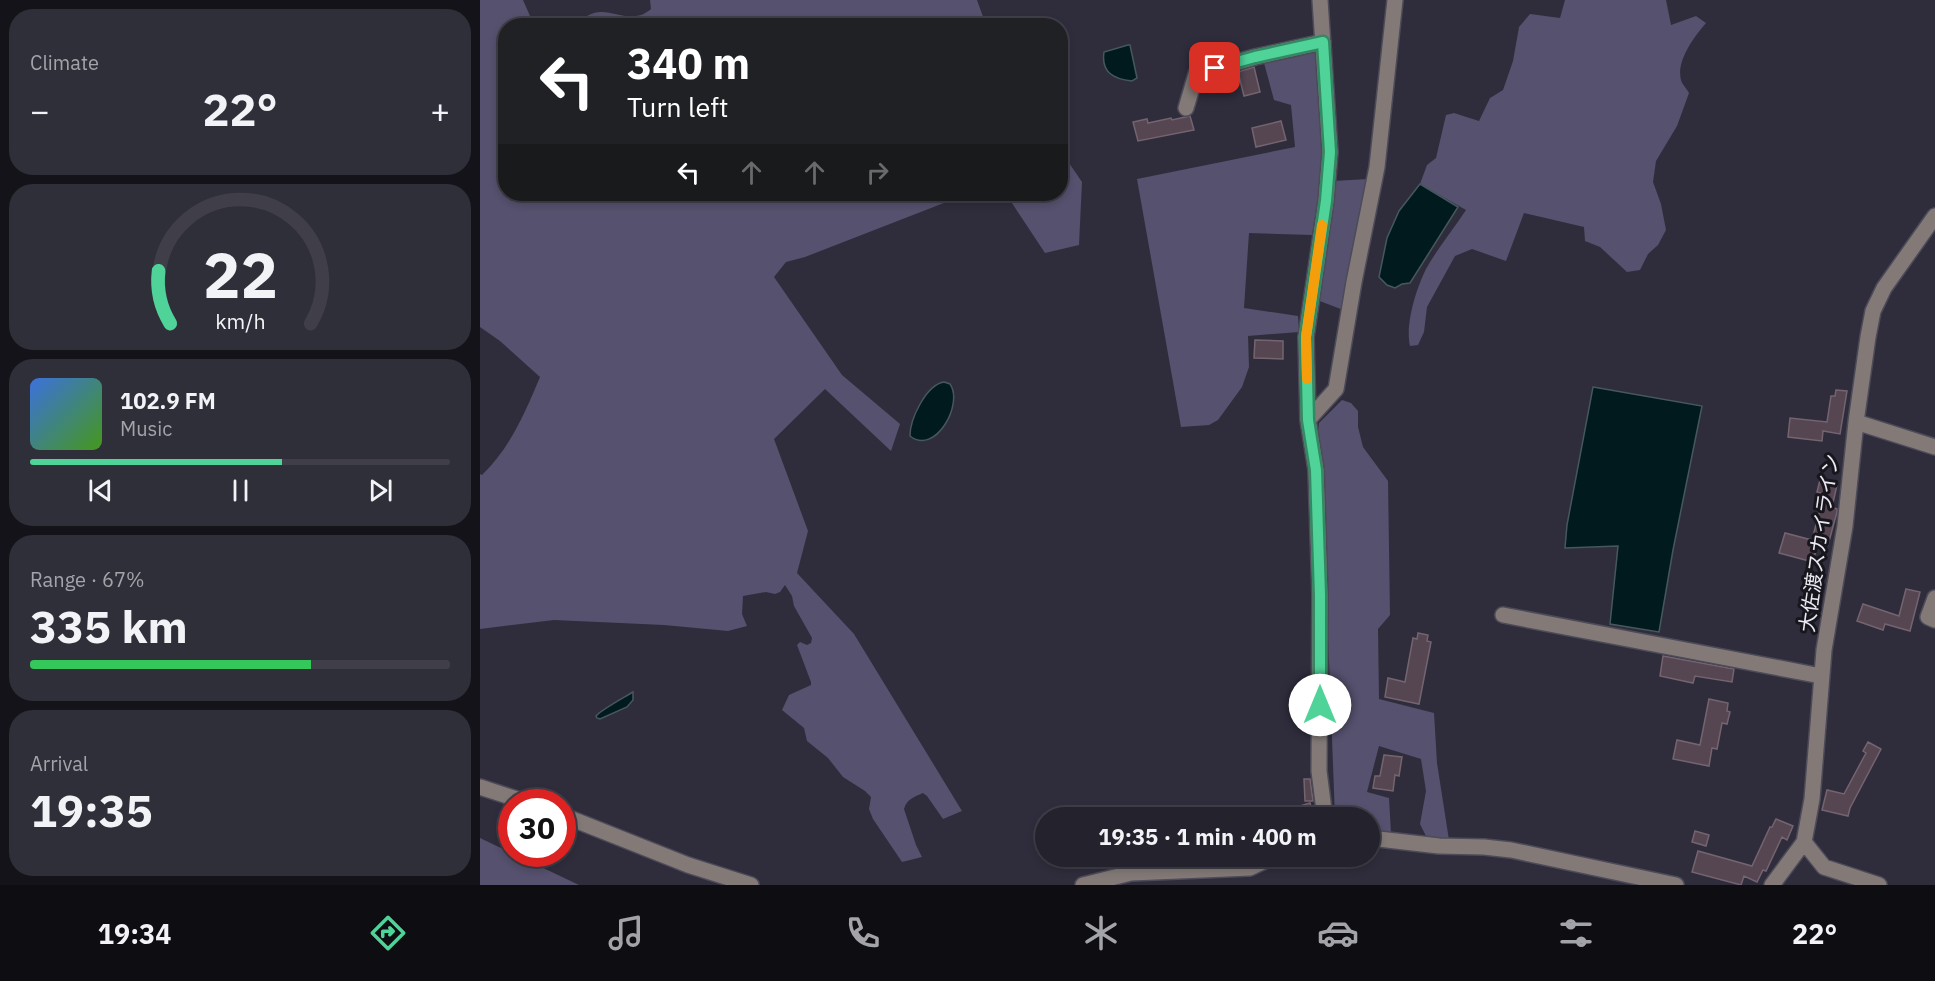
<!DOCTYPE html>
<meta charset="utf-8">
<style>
:root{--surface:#23222d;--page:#2f2f39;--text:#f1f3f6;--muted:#a3a4aa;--line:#403f49;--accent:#4fd399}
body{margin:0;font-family:"IBM Plex Sans","Noto Sans JP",sans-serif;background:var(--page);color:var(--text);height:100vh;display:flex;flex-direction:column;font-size:22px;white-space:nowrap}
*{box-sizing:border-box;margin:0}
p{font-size:20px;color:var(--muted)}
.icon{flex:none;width:33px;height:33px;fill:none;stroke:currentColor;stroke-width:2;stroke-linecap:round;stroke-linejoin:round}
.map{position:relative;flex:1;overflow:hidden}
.drawer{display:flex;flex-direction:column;gap:9px;padding:9px;background:#131319;width:480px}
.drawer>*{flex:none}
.hud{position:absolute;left:18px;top:18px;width:570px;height:183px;border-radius:24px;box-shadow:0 3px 9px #0003,0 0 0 2px var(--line);background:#202124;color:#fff;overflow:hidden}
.speed{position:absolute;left:18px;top:789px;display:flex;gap:12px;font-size:30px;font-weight:700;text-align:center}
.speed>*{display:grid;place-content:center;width:78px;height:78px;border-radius:50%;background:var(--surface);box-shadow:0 3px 9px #0003,0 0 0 2px var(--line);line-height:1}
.speed .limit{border:9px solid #d22;background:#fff;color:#111}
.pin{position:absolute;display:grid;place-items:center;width:51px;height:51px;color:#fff;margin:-26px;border-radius:12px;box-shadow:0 3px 9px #0006}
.me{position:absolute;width:66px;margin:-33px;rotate:0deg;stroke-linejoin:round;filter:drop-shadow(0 0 4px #0008)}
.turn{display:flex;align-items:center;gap:21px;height:126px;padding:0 30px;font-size:27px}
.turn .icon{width:78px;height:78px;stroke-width:2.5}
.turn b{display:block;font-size:42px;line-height:51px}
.lanes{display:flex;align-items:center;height:57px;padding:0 30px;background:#0003;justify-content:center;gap:30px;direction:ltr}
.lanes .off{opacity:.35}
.big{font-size:45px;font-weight:700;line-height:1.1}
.drawer .tile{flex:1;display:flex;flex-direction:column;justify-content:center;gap:9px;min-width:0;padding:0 21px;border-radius:24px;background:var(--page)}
.drawer .dial{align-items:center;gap:0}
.dial svg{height:156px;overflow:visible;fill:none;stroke:var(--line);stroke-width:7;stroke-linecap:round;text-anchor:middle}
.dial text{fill:var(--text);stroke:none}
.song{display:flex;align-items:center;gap:18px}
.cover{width:72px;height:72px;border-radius:9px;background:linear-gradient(135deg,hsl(220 70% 55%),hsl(100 70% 35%))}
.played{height:6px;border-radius:3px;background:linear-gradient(90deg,var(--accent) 60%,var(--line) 60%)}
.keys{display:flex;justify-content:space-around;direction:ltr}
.heat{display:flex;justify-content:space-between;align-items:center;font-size:33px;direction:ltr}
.charge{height:9px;border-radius:4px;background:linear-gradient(90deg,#34c759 67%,var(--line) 0)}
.trip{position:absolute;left:555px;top:807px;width:345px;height:60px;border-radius:30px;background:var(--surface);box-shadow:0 3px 9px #0003,0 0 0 2px var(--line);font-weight:700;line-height:60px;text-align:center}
.dock{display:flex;height:96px;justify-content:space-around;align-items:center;background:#0e0e12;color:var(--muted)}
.dock .icon{width:42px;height:42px}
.dock .current{color:var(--accent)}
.dock b{font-size:27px;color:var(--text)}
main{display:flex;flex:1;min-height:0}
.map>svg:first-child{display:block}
.forest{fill:#55516e}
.water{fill:#001a1d;stroke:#46585e;stroke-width:1.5}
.building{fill:#554652;stroke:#746470;stroke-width:1.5}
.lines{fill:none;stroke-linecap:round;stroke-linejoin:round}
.minor-casing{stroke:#4d4b59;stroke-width:18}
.minor{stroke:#837a77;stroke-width:15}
.route-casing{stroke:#338963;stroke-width:15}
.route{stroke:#4fd399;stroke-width:10}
.slow{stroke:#f59e0b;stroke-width:10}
.labels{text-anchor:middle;stroke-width:6;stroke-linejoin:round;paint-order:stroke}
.street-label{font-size:20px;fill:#ebeaf4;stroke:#17161d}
</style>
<main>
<section class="drawer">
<div class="tile"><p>Climate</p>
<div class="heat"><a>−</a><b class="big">22°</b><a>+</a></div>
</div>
<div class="tile dial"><svg viewBox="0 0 100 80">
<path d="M14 69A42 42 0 1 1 86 69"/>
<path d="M14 69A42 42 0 0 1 8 42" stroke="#4fd399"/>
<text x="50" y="56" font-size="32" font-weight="700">22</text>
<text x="50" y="72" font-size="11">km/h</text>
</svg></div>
<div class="tile">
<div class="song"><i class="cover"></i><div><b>102.9 FM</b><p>Music</p></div></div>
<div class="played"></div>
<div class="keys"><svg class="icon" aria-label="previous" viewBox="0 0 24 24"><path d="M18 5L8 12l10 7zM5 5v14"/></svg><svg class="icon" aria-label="pause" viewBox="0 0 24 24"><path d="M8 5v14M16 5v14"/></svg><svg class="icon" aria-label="next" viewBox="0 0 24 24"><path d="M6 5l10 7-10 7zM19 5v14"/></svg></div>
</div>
<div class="tile"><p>Range · 67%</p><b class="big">335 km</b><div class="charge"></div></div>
<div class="tile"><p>Arrival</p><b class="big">19:35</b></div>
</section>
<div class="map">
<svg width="1455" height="885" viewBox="0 0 1455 885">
<rect width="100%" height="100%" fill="#2f2d3c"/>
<!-- forest -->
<path class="forest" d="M 0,0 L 43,0 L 54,25 L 26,26 L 26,194 L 487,194 L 325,257 L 306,262 L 294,277 L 362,375 L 420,424 L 411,451 L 345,389 L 294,439 L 328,531 L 317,573 L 374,634 L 482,811 L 463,819 L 447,796 L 443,793 C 434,797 427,799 424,809 L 436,845 L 442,857 L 422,862 L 393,819 L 389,809 L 391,797 L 385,791 L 363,777 L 348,758 L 327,741 L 324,728 L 302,710 L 309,695 L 331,685 L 331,682 L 317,645 L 320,642 L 327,645 L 331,643 L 332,638 L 314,606 L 312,596 L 305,585 L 300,592 L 295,594 L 286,592 L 263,596 L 262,614 L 267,626 L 248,631 L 184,625 L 74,620 L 0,629 L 0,474 L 2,475 C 30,448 45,413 60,377 L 20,341 L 0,327 Z
M 170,0 L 497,0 L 506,25 L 93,25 C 98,22 107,15 114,13 C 133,8 151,26 171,9 Z
M 1085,0 L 1186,0 L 1191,25 L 1216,16 L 1226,23 C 1214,37 1196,61 1201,80 C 1202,84 1207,89 1209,93 L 1197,126 L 1176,161 L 1173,182 L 1181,204 L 1186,230 L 1178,245 L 1168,254 L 1160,270 L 1147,272 L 1120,247 L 1105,241 L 1104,227 L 1044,213 L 1026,261 L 992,249 L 975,256 L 947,307 L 944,332 L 938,345 L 930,346 C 925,325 936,289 946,269 C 957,249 973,230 986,210 L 940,184 L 947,165 L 956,158 L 966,115 L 974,113 L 999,121 L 1010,98 L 1023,90 L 1033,61 L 1039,27 L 1050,14 L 1080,18 Z
M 836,50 L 845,154 L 832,235 L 769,233 L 764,308 L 818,316 L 819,332 L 768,336 L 769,367 L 762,387 L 738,420 L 729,425 L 701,427 L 657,179 L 815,147 L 811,105 L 794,100 L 784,63 Z
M 581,158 L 587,160 L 602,182 L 599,245 L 565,253 L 526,194 L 580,194 Z
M 888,179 L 866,311 L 837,300 L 853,181 Z
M 862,400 L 871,403 L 878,411 L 878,427 L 883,447 L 908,481 L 910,615 L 898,629 L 899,699 L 954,713 L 957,763 L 969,840 L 947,838 L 940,824 L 946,791 L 941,759 L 899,746 L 887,792 L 909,798 L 911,833 L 890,830 L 890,818 L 855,817 L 843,503 L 837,438 L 839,423 Z
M 0,838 L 99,885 L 0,885 Z"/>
<!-- water -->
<path class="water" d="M 648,45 L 650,45 L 657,78 L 652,81 C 633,79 621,72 624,52 Z
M 940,184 L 978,207 L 930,283 L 922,284 L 915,288 L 907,285 L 899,277 L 907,238 L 919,211 Z
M 464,382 L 470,384 C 484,404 455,456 430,436 C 430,419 446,385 464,382 Z
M 1113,387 L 1222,406 L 1193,550 L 1179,632 L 1130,624 L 1138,546 L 1085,548 L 1087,525 Z
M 153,692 L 153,700 L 147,707 L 120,719 L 117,718 L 116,716 C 121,710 145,697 153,692 Z"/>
<!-- building -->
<path class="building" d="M 774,67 L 780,92 L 764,96 L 758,72 Z
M 710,116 L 714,130 L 658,141 L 653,122 L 667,119 L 668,123 L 691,118 L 692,120 Z
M 801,121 L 806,140 L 776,147 L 772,128 Z
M 775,340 L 803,341 L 803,359 L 774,358 Z
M 1356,390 L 1367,391 L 1360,434 L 1343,431 L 1342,441 L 1308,437 L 1310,418 L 1347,422 L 1351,396 L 1355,396 Z
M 1340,480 L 1357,485 L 1352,507 L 1357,509 L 1357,512 L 1348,545 L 1338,542 L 1333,562 L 1299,553 L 1305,533 L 1332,540 L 1344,494 L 1337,492 Z
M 1426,589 L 1440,592 L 1430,631 L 1405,624 L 1403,630 L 1377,621 L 1383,604 L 1419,616 Z
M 938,633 L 948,635 L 947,641 L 951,642 L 939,704 L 905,697 L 908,678 L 925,682 L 933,638 L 937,639 Z
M 1183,656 L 1254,669 L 1252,682 L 1215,676 L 1213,683 L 1180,676 Z
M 1229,699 L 1248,703 L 1247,711 L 1250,712 L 1247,724 L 1242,723 L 1237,749 L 1232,748 L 1229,766 L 1193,759 L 1197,740 L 1220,745 Z
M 1388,742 L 1401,749 L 1370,808 L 1368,816 L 1342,810 L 1347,790 L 1364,794 L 1386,753 L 1383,751 Z
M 904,755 L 922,757 L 919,776 L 915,775 L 913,791 L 893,788 L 895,776 L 900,776 Z
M 824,779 L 830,779 L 833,801 L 825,801 Z
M 830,803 L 834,818 L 791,818 L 791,815 Z
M 1296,819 L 1313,826 L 1307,840 L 1302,837 L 1286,871 L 1283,870 L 1277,882 L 1264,876 L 1261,885 L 1212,872 L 1218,851 L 1272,866 L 1290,827 L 1292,827 Z
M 1215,831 L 1229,835 L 1226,846 L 1212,842 Z"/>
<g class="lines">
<!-- minor casing -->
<g class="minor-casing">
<path id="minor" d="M 840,0 L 850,152 L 846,201 L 826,337 L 828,420 L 836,470 L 840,595 L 839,771 L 845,818
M 706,108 L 716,74 L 775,57 L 843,42
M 828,420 L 856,389 L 874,282 L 897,167 L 915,0
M 1376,422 L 1455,447
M 1455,598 L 1448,617 L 1455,620
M 1023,615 L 1341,676
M 0,787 L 46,802
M 82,815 L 208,865 L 271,885
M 890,838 L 959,846 L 1004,847 L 1031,850 L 1196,885
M 1324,842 L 1344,867 L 1399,885
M 603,885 L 651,873 L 770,868 L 795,856
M 1292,885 L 1324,842 L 1332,799 L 1344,650 L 1365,526 L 1376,422 L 1388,337 L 1393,311 L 1404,288 L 1455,216"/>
</g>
<!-- minor -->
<use href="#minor" class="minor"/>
</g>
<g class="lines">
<!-- route casing -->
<g class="route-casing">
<path id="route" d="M 735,68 L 775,57 L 843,42 L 850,152 L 846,201 L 826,337 L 828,420 L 836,470 L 840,595 L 840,705"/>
</g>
<!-- route -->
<use href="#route" class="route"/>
<!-- slow -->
<path class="slow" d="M 827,379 L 826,337 L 842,225"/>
</g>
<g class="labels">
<!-- street labels -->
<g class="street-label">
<text transform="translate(1339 543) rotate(-82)" y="7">大佐渡スカイライン</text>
</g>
</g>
</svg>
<div class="speed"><div class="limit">30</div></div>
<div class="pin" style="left:735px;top:68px;background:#d93025"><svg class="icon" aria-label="arrive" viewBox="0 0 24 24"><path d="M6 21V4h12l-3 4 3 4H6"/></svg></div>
<svg class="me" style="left:840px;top:705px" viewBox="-20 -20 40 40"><circle r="19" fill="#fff"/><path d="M0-13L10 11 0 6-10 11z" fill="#4fd399"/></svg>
<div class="trip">19:35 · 1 min · 400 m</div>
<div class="hud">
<div class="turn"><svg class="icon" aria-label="left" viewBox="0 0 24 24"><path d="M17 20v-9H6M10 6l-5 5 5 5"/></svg><div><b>340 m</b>Turn left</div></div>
<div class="lanes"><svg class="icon" aria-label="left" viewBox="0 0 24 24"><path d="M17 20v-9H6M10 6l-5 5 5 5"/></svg><svg class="icon off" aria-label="ahead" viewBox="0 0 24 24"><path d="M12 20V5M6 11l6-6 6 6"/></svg><svg class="icon off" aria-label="ahead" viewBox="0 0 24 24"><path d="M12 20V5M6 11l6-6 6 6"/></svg><svg class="icon off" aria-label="right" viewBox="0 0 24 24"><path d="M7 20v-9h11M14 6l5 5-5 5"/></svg></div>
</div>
</div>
</main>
<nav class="dock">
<b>19:34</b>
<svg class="icon current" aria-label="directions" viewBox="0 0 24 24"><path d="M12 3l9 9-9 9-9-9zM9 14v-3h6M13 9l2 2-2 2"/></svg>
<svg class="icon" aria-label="music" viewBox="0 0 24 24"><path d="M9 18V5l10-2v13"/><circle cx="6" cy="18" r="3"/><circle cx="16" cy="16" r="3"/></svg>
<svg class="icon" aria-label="phone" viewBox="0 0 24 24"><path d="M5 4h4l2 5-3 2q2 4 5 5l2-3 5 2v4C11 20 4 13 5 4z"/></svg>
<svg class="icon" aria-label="climate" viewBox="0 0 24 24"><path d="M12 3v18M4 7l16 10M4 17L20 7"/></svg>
<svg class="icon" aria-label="car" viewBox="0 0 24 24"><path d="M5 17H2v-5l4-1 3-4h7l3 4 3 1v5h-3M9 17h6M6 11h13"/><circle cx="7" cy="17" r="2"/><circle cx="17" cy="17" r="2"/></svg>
<svg class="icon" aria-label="filters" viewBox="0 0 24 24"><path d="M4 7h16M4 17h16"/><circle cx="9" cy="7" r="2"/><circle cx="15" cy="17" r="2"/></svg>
<b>22°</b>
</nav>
